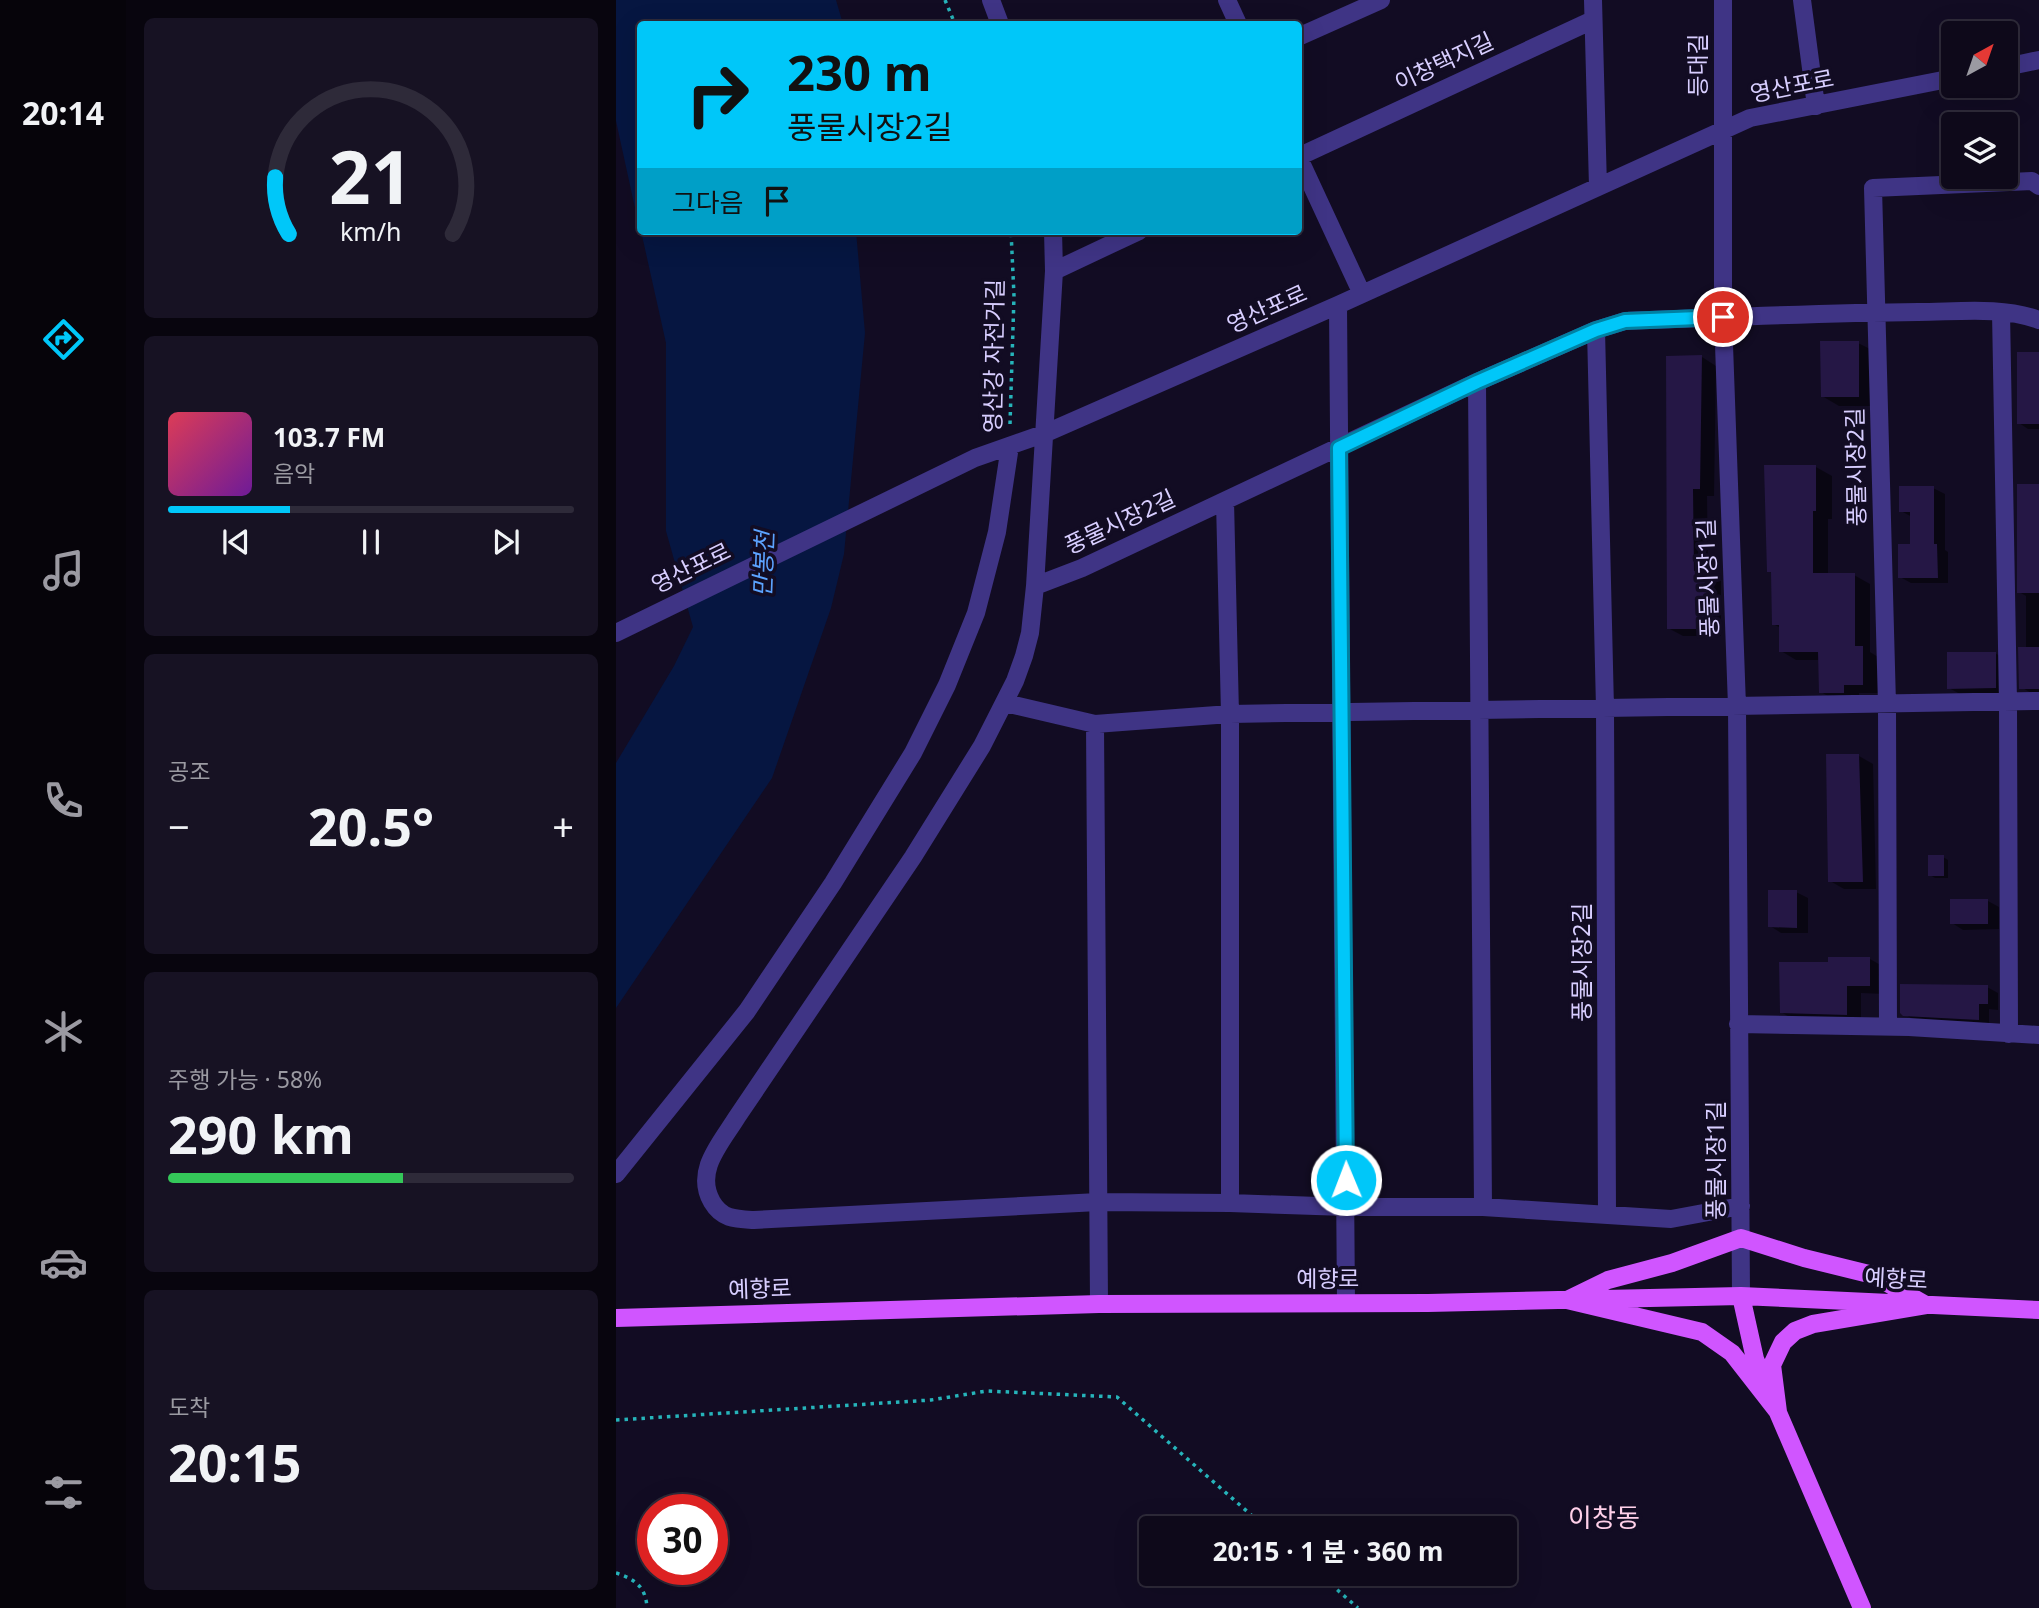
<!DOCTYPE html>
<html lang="ko">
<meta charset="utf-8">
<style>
:root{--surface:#0e091a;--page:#171223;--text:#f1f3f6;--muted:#9b9aa2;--line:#2e2a39;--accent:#00c7f9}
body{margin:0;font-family:"Noto Sans","Noto Sans KR",sans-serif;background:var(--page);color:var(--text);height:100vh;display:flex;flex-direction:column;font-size:26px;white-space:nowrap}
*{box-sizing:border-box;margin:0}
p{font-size:23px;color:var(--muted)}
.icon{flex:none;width:38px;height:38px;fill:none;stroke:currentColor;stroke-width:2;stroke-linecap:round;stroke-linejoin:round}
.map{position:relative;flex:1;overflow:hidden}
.sheet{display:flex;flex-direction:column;gap:18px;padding:18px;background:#08050e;width:490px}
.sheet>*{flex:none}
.guide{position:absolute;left:21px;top:21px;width:665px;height:214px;border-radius:7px;box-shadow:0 7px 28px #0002,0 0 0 2px var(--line);background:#00c7f9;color:#111;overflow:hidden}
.needle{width:46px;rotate:40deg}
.controls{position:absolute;left:1325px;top:21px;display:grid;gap:14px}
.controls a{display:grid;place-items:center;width:77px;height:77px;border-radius:7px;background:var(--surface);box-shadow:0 7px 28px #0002,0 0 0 2px var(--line);font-size:35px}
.speed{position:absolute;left:21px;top:1494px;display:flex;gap:14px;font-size:35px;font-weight:700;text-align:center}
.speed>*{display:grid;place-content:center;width:91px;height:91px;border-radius:50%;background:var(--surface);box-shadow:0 7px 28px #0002,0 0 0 2px var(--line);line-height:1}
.speed .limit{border:10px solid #d22;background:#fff;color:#111}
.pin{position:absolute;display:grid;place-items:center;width:60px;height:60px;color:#fff;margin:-30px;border:4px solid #fff;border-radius:50%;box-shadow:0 2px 7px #0007}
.me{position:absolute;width:77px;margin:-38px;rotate:359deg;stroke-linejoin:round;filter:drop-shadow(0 0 5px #0008)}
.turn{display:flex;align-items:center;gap:24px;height:147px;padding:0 35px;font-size:32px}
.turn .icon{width:91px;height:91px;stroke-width:2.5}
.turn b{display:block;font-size:49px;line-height:60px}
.then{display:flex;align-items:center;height:66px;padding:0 35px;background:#0003;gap:14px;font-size:26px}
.big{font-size:52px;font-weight:700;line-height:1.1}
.sheet .widget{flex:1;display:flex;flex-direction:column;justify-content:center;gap:10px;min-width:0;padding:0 24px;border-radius:10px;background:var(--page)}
.sheet .dial{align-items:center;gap:0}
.dial svg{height:182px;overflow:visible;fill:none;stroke:var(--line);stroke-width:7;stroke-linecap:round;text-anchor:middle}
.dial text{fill:var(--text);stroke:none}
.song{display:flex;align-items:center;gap:21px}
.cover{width:84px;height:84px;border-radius:10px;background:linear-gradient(135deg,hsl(350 70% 55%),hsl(280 70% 35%))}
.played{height:7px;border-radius:4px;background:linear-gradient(90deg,var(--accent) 30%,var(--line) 30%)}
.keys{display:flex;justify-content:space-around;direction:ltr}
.heat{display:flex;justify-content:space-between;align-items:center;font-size:38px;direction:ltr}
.charge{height:10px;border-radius:5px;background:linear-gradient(90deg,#34c759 58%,var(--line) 0)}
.trip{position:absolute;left:523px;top:1516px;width:378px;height:70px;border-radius:7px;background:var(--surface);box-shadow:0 7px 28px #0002,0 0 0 2px var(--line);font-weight:700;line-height:70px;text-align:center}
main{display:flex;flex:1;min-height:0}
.tab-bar{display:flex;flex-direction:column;width:126px;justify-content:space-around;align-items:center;background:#06040a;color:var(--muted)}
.tab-bar .icon{width:49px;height:49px}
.tab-bar .on{color:var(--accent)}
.tab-bar b{font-size:32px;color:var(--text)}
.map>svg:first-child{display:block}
.water{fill:#061641}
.shadow{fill:#0007}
.building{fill:#251745}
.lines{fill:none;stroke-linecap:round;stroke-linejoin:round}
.path{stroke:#26b4ba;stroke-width:3.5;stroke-dasharray:3.5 5;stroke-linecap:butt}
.minor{stroke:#3f3485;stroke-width:18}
.major{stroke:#d055ff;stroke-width:18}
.route-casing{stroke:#0081a2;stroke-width:18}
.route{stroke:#00c7f9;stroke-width:12}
.labels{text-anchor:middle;stroke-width:7;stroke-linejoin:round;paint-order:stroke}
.street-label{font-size:23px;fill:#d8ceff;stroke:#120c23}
.water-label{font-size:24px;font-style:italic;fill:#5ca3ff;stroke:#120c23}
.quarter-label{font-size:26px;fill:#ffd0e9;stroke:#120c23}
</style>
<main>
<nav class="tab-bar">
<b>20:14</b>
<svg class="icon on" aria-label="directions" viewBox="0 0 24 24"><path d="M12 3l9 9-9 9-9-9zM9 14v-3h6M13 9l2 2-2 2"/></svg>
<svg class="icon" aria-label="music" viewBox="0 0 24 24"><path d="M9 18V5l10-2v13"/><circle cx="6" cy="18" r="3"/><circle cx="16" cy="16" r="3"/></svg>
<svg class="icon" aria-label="phone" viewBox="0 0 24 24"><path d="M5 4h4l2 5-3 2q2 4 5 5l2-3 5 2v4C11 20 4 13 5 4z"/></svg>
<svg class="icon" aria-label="climate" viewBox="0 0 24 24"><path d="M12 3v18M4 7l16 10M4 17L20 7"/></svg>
<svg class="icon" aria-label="car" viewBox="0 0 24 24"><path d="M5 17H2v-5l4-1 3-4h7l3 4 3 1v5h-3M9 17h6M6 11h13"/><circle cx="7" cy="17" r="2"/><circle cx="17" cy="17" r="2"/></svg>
<svg class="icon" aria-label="filters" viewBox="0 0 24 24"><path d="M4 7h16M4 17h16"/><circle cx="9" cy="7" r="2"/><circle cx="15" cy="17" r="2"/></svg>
</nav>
<section class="sheet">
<div class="widget dial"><svg viewBox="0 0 100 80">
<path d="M14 69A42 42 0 1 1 86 69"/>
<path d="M14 69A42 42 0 0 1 8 44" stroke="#00c7f9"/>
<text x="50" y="56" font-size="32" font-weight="700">21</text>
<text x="50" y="72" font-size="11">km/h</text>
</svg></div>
<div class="widget">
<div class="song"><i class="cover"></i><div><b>103.7 FM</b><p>음악</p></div></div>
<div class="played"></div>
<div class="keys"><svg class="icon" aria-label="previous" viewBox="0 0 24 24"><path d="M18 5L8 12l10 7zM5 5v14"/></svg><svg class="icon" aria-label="pause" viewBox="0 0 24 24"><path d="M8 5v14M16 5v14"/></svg><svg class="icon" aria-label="next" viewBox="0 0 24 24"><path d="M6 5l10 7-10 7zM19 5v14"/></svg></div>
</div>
<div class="widget"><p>공조</p>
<div class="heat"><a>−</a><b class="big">20.5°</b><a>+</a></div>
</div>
<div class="widget"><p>주행 가능 · 58%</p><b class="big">290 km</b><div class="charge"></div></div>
<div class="widget"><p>도착</p><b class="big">20:15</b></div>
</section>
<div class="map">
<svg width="1423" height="1608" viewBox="0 0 1423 1608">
<rect width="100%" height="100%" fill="#120c23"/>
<!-- water -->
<path class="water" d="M 0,0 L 220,0 L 227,24 L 24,24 L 24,231 L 0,121 Z
M 25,231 L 240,231 L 249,333 L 228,554 L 215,608 L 156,778 L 0,1008 L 0,763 L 58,666 L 77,627 L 50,531 L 50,343 Z"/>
<!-- shadow -->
<path class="shadow" d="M 1242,343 L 1260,352 L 1260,406 L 1223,406 L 1206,396 Z
M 1423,354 L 1423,429 L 1412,429 L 1403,423 Z
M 1086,357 L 1100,366 L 1098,496 L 1091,496 L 1092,573 L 1105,581 L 1105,636 L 1067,636 L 1052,628 Z
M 1200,467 L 1216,476 L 1216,519 L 1212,519 L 1212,575 L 1238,575 L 1254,584 L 1254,652 L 1262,657 L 1263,693 L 1243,693 L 1243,701 L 1220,701 L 1205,692 L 1204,660 L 1180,660 L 1165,651 L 1165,628 L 1157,624 L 1157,574 L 1153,571 Z
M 1423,485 L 1423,696 L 1420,696 L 1405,687 L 1410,649 L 1410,596 L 1403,592 Z
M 1317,488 L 1329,494 L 1329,550 L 1332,552 L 1332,583 L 1295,583 L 1284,577 L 1296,546 L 1296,517 L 1285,511 Z
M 1379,653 L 1390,660 L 1391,694 L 1344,694 L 1333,688 Z
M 1243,756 L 1257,764 L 1260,889 L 1228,889 L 1214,881 Z
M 1327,857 L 1332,860 L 1332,878 L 1319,878 L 1314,875 Z
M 1180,892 L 1192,898 L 1192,933 L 1165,933 L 1154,926 Z
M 1372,901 L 1383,907 L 1383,929 L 1347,930 L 1336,923 Z
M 1254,959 L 1268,967 L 1268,994 L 1245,993 L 1245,1022 L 1180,1021 L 1165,1012 L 1213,964 Z
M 1371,987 L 1382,993 L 1382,1010 L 1373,1009 L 1373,1025 L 1300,1021 L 1288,1014 Z"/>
<!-- building -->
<path class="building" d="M 1204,341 L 1243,341 L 1243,397 L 1205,397 Z
M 1401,352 L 1423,352 L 1423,424 L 1401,424 Z
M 1086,355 L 1084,489 L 1077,489 L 1078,571 L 1091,571 L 1091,629 L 1051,629 L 1050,356 Z
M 1148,465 L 1200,465 L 1200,511 L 1197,511 L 1197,573 L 1239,573 L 1239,646 L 1247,646 L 1247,685 L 1228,685 L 1228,693 L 1203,693 L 1202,652 L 1163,652 L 1163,625 L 1156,625 L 1155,572 L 1151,572 Z
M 1401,484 L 1423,484 L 1423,593 L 1401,593 Z
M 1283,486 L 1318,486 L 1318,544 L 1321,544 L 1322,578 L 1282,578 L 1282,544 L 1294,544 L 1294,512 L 1283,512 Z
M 1402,647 L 1423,647 L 1423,689 L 1403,689 Z
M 1331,652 L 1380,652 L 1380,688 L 1331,689 Z
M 1210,754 L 1243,754 L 1247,882 L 1212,882 Z
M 1312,855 L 1328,855 L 1328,876 L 1312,876 Z
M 1152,890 L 1181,890 L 1181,928 L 1152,927 Z
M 1334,899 L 1372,899 L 1372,924 L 1334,924 Z
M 1212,957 L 1254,957 L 1254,986 L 1231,986 L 1231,1015 L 1164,1013 L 1163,962 L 1212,962 Z
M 1284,984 L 1372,985 L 1372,1004 L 1363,1004 L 1363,1020 L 1287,1016 L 1284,1013 Z"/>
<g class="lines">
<!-- path -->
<path class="path" d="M 329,0 L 339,24
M 394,424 L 398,296 L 395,231
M 0,1420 L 315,1400 L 371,1391 L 501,1397 L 650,1528
M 0,1573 C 19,1579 30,1587 31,1608
M 702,1573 L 742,1608"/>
<!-- minor -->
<path class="minor" d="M 375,0 L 384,24
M 611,0 L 622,24
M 977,0 L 982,187
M 1107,0 L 1107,317 L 1121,706 L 1125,1296
M 1186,0 L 1200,106
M 682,37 L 765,0
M 1390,67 L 1423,60
M 682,156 L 746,294
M 682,157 L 977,20
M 438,271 L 523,231
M 722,305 L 730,1303
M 1385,312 L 1392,702 L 1393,1034
M 980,330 L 989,708 L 991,1214
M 861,382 L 867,1207
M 609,501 L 614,714 L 614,1203
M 419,586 L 438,271 L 437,231
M 0,633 L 359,458 L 430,433 L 722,305 L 1134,118 L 1337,78
M 389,703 L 479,724 L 614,714 L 1423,701
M 479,724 L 483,1304
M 1122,1024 L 1293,1027 L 1423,1035
M 1272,1026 L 1271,704 L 1257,188 L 1416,181 L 1423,186
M 0,1174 L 131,1011 L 217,883 L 297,753 L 331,685 L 360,613 L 381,532 L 394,446
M 1125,1206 L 1055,1219 L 867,1207 L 730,1207 L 614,1203 L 482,1202 L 138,1220 C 119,1219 106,1219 96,1202 C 78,1171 105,1143 121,1117 L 297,857 L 366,746 L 399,681 L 408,656 L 414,633 L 419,586 L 466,568 L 861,382 L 980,330 L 1009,321 C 1107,317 1204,313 1302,312 C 1341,312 1385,306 1423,320"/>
<!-- major -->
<path class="major" d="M 1125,1238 L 1188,1258 L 1257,1275 L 1310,1305 L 1197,1324 L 1179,1331 L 1167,1342 L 1156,1365 L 1162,1412 L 1116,1353 L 1086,1332 L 951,1300 L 992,1280 L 1056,1263 Z
M 1125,1296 L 1139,1359 L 1246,1608
M 0,1318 L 483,1304 L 812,1303 L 1125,1296 L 1423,1310"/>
</g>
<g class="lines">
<!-- route casing -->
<g class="route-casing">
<path id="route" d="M 730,1180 L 723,448 L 861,382 L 980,330 L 1009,321 L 1107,317"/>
</g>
<!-- route -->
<use href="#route" class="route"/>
</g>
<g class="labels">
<!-- street labels -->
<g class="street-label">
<text transform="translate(828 62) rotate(-25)" y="8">이창택지길</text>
<text transform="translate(1082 65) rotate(-90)" y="8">등대길</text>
<text transform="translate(1176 86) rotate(-11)" y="8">영산포로</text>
<text transform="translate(651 309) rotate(-24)" y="8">영산포로</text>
<text transform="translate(378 356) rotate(-89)" y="8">영산강 자전거길</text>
<text transform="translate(1240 467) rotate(-91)" y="8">풍물시장2길</text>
<text transform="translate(504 522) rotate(-25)" y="8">풍물시장2길</text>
<text transform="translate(75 568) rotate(-26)" y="8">영산포로</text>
<text transform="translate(1092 578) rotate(-92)" y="8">풍물시장1길</text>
<text transform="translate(966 962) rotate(-90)" y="8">풍물시장2길</text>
<text transform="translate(1100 1160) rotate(-90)" y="8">풍물시장1길</text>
<text x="712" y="1287">예향로</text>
<text transform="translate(1280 1279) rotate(3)" y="8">예향로</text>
<text transform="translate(144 1289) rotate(-2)" y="8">예향로</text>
</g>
<!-- water labels -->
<g class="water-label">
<text transform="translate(148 564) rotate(-88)" y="8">만봉천</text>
</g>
<!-- quarter labels -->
<g class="quarter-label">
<text x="988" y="1527">이창동</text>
</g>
</g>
</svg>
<div class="controls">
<a><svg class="needle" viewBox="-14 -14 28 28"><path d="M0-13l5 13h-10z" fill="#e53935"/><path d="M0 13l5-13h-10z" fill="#9b9aa2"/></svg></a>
<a><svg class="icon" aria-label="layers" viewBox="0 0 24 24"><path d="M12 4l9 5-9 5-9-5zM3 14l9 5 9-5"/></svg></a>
</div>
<div class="speed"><div class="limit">30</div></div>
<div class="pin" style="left:1107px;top:317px;background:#d93025"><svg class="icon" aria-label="arrive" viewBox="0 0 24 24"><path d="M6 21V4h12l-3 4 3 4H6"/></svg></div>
<svg class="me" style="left:730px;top:1180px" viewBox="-20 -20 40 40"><circle r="17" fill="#00c7f9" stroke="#fff" stroke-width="3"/><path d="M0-11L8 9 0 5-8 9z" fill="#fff"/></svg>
<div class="trip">20:15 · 1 분 · 360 m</div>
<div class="guide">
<div class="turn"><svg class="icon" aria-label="right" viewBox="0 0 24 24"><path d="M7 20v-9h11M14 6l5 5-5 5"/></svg><div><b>230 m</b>풍물시장2길</div></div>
<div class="then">그다음<svg class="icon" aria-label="arrive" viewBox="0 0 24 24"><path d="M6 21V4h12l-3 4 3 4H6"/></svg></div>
</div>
</div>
</main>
